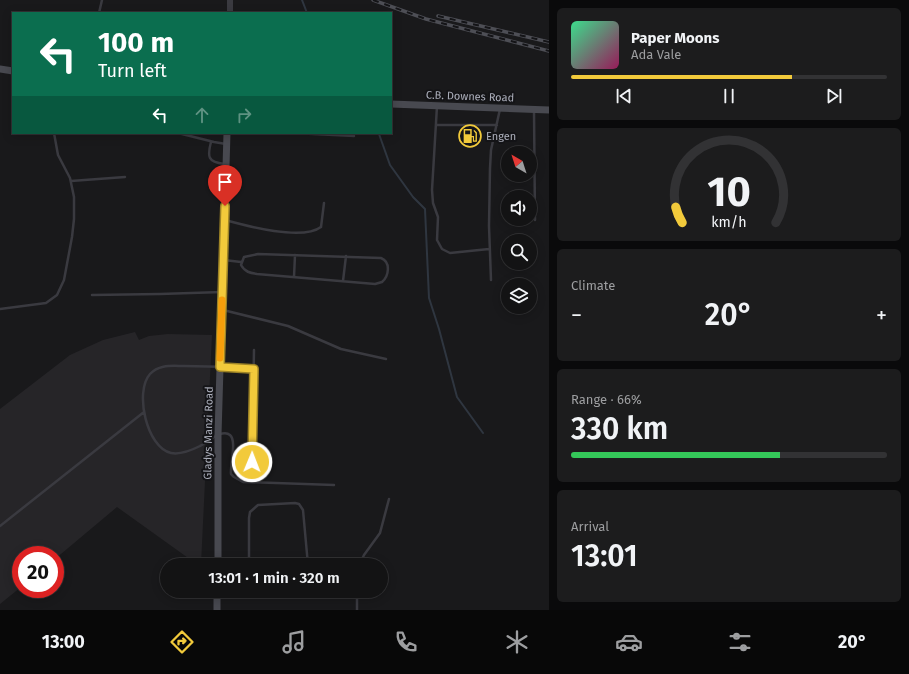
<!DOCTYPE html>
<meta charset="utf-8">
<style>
:root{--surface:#131314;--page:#1c1c1d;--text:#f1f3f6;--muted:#9d9ea0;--line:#323234;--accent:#f2ca3b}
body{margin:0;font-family:"Fira Sans",sans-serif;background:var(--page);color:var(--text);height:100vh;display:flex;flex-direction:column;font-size:15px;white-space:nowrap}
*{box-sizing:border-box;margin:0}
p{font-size:13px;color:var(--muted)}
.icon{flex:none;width:22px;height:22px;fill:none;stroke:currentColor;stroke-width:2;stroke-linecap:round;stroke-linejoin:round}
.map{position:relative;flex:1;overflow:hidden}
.sheet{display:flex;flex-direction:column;gap:8px;padding:8px;background:#0a0a0b;width:360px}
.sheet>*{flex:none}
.hud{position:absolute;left:12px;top:12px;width:380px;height:122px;border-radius:0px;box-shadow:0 2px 10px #0003,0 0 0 1px var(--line);background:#0b6e4f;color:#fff;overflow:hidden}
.needle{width:26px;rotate:321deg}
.tools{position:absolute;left:501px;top:146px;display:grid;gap:8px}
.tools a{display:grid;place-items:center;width:36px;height:36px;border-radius:50%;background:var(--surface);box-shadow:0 2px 10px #0003,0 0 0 1px var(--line);font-size:20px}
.speed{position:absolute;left:12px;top:546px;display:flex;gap:8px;font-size:20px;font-weight:700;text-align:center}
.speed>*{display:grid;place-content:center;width:52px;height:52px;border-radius:50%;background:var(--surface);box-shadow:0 2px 10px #0003,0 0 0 1px var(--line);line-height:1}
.speed .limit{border:6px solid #d22;background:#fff;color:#111}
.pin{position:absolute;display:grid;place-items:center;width:34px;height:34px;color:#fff;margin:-41px -17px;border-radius:50% 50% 50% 0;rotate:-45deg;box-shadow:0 0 4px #0007}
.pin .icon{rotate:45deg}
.me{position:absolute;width:44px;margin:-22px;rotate:1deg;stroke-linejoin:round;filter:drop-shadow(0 0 3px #0008)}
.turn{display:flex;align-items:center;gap:14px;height:84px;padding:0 20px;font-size:18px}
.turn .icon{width:52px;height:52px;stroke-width:2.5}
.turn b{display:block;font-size:28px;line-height:34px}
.lanes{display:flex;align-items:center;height:38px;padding:0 20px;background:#0003;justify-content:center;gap:20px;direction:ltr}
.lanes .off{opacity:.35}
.big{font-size:30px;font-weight:600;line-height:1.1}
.sheet .widget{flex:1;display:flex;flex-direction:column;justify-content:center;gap:6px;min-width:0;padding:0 14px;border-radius:6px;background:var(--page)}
.sheet .dial{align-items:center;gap:0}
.dial svg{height:104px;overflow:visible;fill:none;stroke:var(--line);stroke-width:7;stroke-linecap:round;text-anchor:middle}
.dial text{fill:var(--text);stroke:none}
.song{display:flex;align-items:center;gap:12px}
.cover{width:48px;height:48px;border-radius:6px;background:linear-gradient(135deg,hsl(150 70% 55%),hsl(330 70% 35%))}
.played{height:4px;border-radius:2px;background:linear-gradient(90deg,var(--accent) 70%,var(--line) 70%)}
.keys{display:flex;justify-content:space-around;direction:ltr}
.heat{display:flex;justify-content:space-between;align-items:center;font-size:22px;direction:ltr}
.charge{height:6px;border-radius:3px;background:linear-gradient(90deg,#34c759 66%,var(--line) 0)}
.trip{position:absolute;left:160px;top:558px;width:228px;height:40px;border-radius:20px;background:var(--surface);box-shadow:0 2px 10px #0003,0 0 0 1px var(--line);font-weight:600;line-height:40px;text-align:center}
.tabs{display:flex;height:64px;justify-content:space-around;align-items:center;background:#080808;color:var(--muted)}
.tabs .icon{width:28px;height:28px}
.tabs .on{color:var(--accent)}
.tabs b{font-size:18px;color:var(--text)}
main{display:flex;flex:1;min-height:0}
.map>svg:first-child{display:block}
.built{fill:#262528}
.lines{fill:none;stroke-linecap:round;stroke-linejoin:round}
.stream{stroke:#2f3640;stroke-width:2}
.service{stroke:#3a3a40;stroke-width:2.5}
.tertiary{stroke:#3a3a40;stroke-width:6}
.secondary{stroke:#484950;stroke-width:7}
.rail-casing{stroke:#4d4e55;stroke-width:3.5}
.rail{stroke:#141417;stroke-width:2;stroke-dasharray:6;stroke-linecap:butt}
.route-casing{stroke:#9d8326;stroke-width:10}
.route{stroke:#f2ca3b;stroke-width:7}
.slow{stroke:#f59e0b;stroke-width:7}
.labels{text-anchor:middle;stroke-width:4;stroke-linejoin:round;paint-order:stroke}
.street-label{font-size:11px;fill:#acafbb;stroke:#141417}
.poi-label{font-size:11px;fill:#acafbb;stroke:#141417;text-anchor:start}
</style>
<main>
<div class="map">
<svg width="549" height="610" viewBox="0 0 549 610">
<rect width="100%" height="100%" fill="#19191b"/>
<!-- built -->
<path class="built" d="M 135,332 L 139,340 L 149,336 L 168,334 L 212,335 L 201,565 L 198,565 L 117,507 L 55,559 L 55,555 L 21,555 L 21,587 L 0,604 L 0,409 L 70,355 L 103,340 Z"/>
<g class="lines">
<!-- stream -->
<path class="stream" d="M 302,0 L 307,13
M 379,134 L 390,165 L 413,197 L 425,209 L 429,298 L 439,329 L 457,397 L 483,433"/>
<!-- service -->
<path class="service" d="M 99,13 L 102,0
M 437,106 L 432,190 L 433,203 L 438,217 L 437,240 L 442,249 L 450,253 L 489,249
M 534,111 L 535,220
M 436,125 L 497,125
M 293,133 L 354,136
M 182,134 L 214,142 L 226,144
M 211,142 C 207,157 208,162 224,164
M 71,181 L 125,177
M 225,220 C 247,226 302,241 321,227 L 324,203
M 258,254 L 381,258 C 391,262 389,276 382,282 L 375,284 L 257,274 C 250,273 245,272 241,265 L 244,257 Z
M 224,260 L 241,262
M 294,277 L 295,255
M 491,280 L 489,226 L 490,168 L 491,150 L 500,109
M 343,281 L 346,256
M 92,295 L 160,294 L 222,292
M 0,309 L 46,303 L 57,295 L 64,280 L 72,237 L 74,219 L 74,197 L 70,178 L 58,155 L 54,133
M 223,310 L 288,326 L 341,349 L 386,359
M 254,369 C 231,367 207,366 184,366 C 172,366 159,364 150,374 C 134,392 147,448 171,453 C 180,455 192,450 200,446 C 207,443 222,428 230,435 C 237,441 230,464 231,474 L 234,477 L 243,482 L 334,485
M 252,462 L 254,350
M 0,526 L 144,412
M 249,565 L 249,518 L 250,512 L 258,505 L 295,503 L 299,504 L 303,510 L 308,565
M 359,565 L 364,555 L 380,533 L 389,499
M 357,610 L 357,591"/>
<!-- tertiary -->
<path class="tertiary" d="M 230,13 L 230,0"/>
<!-- secondary -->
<path class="secondary" d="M 0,69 L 13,71
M 391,104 L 549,110
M 218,565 L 218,435 L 227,133
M 217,610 L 217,591"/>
<!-- rail casing -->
<g class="rail-casing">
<path id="rail" d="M 373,0 L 426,19 L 549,51
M 438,16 L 549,42"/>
</g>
<!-- rail -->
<use href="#rail" class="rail"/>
</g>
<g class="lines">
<!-- route casing -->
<g class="route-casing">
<path id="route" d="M 225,206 L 220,367 L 254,369 L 252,462"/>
</g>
<!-- route -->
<use href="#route" class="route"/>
<!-- slow -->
<path class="slow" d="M 220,358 L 222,300"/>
</g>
<!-- icons -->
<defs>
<g id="fuel-ring" transform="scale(1.15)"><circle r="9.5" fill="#141417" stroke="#f2ca3b" stroke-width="1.5"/><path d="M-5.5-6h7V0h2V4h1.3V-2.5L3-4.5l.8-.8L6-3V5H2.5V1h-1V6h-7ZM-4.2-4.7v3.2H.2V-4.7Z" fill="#f2ca3b"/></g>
</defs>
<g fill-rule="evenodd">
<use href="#fuel-ring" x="470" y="136"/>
</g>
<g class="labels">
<!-- street labels -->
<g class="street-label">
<text transform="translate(470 96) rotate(2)" y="4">C.B. Downes Road</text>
<text transform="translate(208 433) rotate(-89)" y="4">Gladys Manzi Road</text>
</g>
<!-- poi labels -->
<g class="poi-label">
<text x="486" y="140">Engen</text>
</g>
</g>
</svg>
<div class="tools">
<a><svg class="needle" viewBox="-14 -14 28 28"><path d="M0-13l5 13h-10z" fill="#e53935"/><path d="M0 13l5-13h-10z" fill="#9d9ea0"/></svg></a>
<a><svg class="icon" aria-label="sound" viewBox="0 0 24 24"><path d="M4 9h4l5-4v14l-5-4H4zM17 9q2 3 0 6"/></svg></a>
<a><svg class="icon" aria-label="search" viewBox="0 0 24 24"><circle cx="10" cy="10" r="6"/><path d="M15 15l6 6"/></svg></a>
<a><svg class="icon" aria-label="layers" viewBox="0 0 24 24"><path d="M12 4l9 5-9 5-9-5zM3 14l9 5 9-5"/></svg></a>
</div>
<div class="speed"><div class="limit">20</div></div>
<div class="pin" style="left:225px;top:206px;background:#d93025"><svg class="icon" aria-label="arrive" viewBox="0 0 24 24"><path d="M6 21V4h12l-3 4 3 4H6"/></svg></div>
<svg class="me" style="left:252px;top:462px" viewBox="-20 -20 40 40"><circle r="17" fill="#f2ca3b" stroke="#fff" stroke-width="3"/><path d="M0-11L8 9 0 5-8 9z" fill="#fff"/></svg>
<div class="trip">13:01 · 1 min · 320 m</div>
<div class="hud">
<div class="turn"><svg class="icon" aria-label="left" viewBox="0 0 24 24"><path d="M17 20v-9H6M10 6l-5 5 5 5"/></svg><div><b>100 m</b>Turn left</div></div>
<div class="lanes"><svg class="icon" aria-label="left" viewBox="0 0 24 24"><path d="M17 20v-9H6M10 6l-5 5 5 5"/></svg><svg class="icon off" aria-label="ahead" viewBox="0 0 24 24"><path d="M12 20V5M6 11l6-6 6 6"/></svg><svg class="icon off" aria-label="right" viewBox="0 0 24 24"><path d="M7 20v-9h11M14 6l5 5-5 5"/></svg></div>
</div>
</div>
<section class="sheet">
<div class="widget">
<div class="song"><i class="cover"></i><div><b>Paper Moons</b><p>Ada Vale</p></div></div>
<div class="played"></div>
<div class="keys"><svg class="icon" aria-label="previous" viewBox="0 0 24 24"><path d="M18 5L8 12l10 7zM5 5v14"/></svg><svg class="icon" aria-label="pause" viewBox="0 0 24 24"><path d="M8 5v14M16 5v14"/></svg><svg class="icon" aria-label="next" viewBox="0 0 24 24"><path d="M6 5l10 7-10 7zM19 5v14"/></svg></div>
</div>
<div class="widget dial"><svg viewBox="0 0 100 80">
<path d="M14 69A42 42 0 1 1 86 69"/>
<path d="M14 69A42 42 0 0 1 9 57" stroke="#f2ca3b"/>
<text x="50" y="56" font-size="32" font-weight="700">10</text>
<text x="50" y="72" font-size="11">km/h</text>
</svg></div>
<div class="widget"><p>Climate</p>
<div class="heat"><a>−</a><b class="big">20°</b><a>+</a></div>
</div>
<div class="widget"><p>Range · 66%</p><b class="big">330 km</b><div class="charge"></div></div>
<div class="widget"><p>Arrival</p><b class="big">13:01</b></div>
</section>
</main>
<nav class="tabs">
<b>13:00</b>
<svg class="icon on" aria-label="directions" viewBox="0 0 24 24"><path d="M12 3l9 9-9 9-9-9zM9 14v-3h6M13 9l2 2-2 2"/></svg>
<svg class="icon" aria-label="music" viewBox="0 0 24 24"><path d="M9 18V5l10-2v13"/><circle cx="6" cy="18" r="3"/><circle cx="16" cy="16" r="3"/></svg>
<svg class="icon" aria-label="phone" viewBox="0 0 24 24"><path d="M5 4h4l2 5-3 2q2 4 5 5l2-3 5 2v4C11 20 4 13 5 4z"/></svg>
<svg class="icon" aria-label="climate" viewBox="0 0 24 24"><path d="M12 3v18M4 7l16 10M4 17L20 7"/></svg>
<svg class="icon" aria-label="car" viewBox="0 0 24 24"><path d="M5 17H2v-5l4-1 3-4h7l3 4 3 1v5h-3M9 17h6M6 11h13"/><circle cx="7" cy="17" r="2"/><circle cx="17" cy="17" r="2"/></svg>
<svg class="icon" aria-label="filters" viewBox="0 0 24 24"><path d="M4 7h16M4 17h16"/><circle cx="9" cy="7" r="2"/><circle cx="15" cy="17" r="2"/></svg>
<b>20°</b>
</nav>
